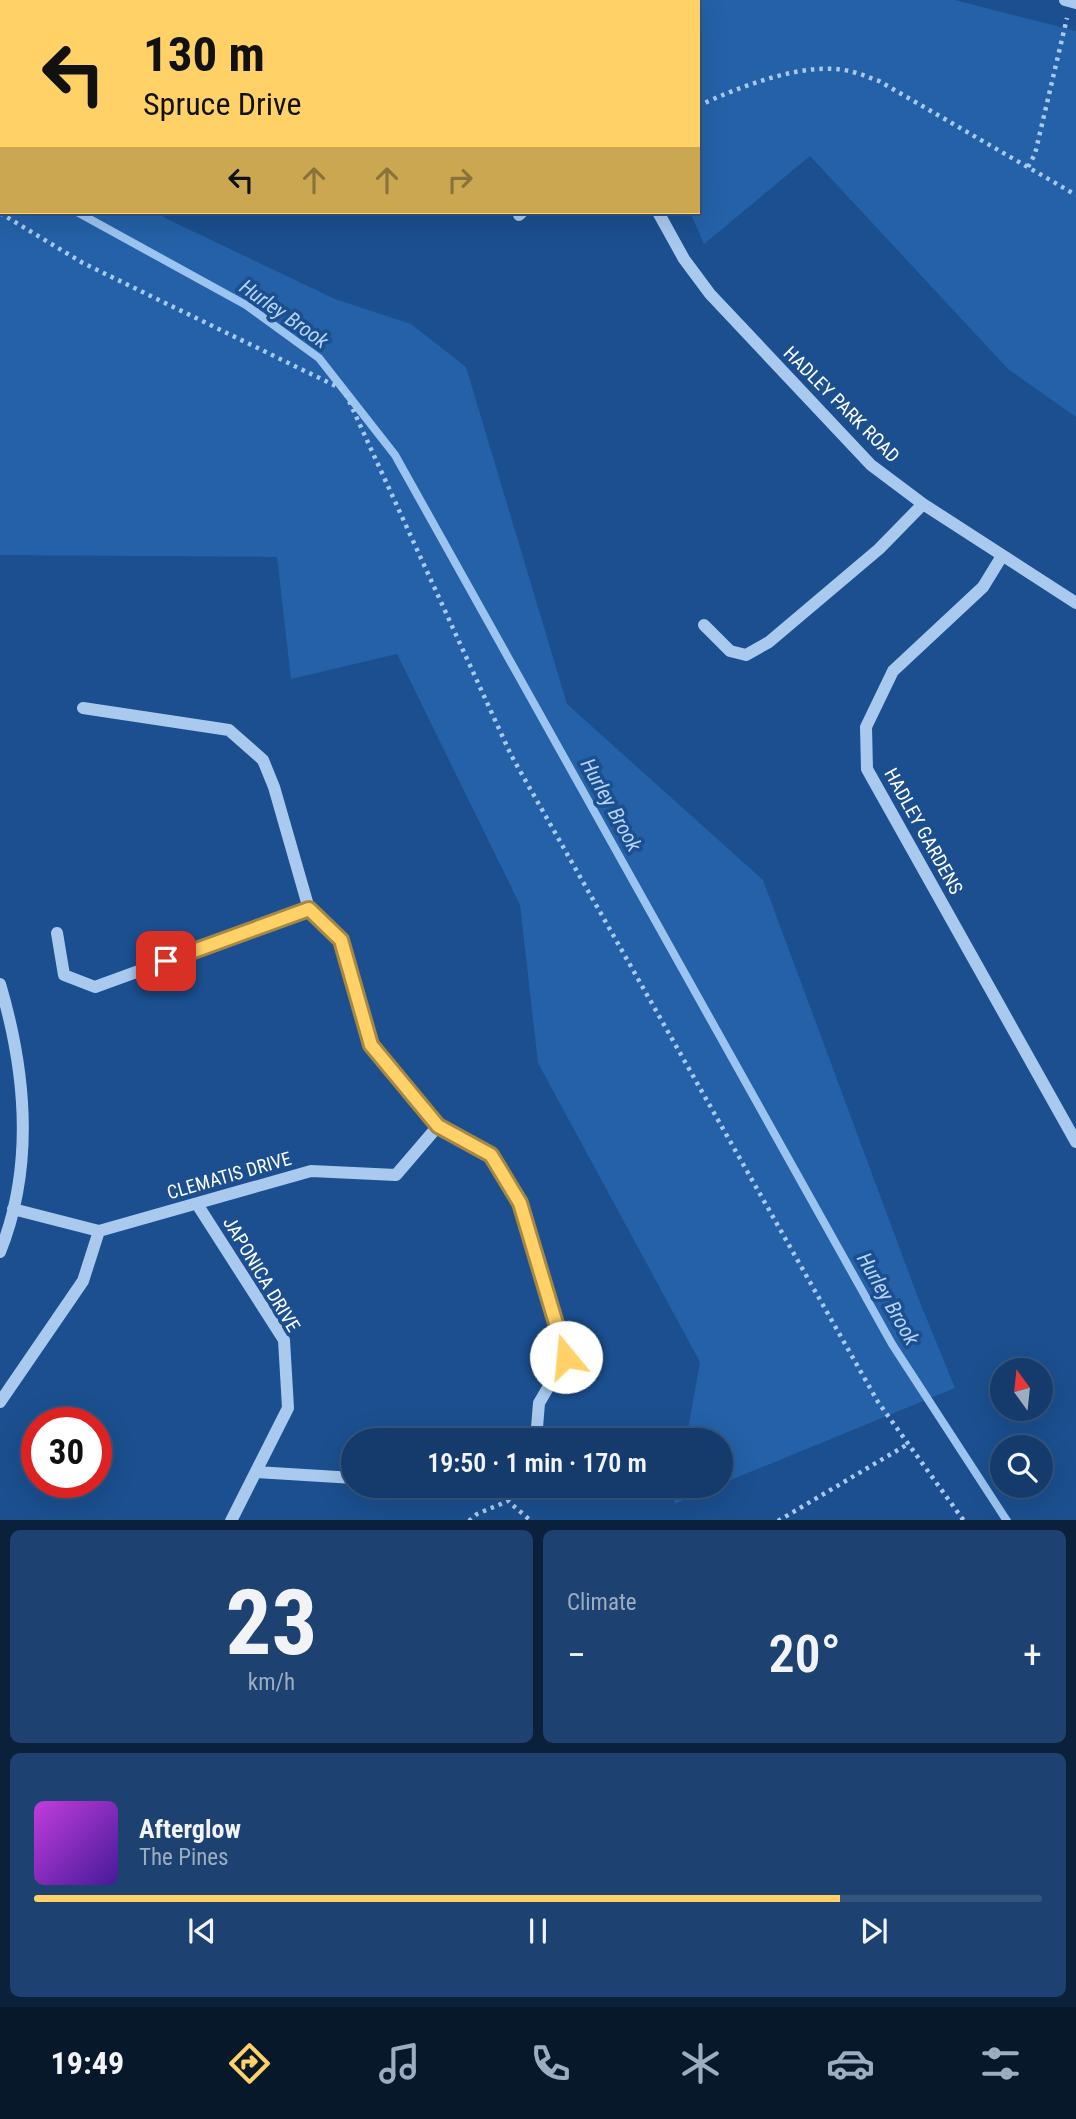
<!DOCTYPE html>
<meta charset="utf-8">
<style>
:root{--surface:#143b6b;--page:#1d4271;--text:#f1f3f6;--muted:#9dadc1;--line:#33557e;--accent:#ffd166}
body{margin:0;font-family:"Roboto Condensed",sans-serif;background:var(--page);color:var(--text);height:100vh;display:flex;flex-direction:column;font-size:26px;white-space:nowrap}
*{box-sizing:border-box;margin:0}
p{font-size:23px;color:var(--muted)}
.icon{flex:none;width:38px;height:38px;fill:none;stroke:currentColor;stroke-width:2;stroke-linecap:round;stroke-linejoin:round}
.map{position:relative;height:1520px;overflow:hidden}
.drawer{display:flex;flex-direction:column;gap:10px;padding:10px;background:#0b203b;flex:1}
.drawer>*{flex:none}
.top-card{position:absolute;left:0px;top:0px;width:700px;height:214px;box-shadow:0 7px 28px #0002,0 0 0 2px var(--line);background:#ffd166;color:#111;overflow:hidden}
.needle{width:46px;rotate:345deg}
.tools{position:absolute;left:990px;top:1358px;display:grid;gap:14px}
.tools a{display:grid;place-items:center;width:63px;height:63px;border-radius:50%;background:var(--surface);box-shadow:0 7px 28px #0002,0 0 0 2px var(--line);font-size:35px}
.speed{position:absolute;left:21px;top:1407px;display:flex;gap:14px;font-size:35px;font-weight:700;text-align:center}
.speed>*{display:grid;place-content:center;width:91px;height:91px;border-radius:50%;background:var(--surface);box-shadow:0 7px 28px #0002,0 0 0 2px var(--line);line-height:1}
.speed .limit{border:10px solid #d22;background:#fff;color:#111}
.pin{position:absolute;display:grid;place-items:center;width:60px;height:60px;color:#fff;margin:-30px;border-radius:14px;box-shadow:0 4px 10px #0006}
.me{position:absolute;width:77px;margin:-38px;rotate:343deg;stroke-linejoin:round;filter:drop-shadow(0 0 5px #0008)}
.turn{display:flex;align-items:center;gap:24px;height:147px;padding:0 28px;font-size:32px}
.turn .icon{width:91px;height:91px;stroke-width:2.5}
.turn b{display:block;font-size:49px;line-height:60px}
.lanes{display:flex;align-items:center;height:66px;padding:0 28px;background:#0003;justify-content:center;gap:35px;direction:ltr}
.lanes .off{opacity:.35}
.big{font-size:52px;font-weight:600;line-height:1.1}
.drawer .widget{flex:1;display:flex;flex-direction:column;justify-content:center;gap:10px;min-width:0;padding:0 24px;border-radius:10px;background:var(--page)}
.drawer .dial{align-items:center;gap:0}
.dial b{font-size:91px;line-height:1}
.song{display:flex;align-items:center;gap:21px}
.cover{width:84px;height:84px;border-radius:10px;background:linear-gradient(135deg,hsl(290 70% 55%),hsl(260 70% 35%))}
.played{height:7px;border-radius:4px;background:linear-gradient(90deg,var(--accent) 80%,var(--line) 80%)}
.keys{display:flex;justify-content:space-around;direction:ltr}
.heat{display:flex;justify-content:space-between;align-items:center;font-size:38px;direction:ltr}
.drawer .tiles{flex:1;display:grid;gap:10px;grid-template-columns:1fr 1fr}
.widget:last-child{grid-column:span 2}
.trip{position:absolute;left:341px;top:1428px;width:392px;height:70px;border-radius:35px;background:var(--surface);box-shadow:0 7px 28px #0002,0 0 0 2px var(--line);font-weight:600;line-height:70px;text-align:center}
.menu{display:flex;height:112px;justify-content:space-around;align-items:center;background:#08182b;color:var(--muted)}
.menu .icon{width:49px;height:49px}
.menu .selected{color:var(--accent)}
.menu b{font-size:32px;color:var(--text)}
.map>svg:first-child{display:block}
.green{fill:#2461a8}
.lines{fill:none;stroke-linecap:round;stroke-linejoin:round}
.stream{stroke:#9cc4f0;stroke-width:8}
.path{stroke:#a9c9ee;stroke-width:4.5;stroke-dasharray:3.5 5;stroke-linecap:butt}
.minor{stroke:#a9c9ee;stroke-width:12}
.route-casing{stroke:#a68842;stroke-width:18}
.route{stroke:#ffd166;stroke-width:12}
.labels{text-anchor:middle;stroke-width:7;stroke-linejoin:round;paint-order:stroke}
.street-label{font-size:19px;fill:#fff;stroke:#1b4f8f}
.water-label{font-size:21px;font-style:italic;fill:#b5d3f5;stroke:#1b4f8f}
</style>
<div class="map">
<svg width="1076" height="1521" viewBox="0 0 1076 1521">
<rect width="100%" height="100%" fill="#1b4f8f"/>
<!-- green -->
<path class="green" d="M 646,0 L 955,0 L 1076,31 L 1076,417 L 1008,369 L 810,156 L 704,244 L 690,212 L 698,212 L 698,2 L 645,2 Z
M 0,19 L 2,212 L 159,212 L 165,218 L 335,299 L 411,324 L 466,367 L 567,704 L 763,880 L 917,1295 L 955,1388 L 721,1484 L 721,1440 L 686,1440 L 700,1362 L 538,1063 L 520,905 L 397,654 L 291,679 L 277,557 L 0,555 Z
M 677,1486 L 718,1486 L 674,1504 Z"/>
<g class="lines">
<!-- stream -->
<path class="stream" d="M 0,144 L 2,146
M 77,212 L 246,305 L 319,358 L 395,455 L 892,1344 L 1007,1521"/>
<!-- path -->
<path class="path" d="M 698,106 C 739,87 808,59 853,72 C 862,74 870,78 879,81 L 1076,195
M 1028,167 L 1035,154 L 1067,18
M 0,213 L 83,263 L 344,390 L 511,755 L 878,1402 L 964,1521
M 508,1501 L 516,1486
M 469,1521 L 477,1514 L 508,1501 L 531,1521
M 778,1521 L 908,1444"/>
<!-- minor -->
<path class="minor" d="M 437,0 L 439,2
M 1065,0 L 1076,3
M 324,2 L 325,0
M 620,2 L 620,0
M 658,212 L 684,259 L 710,294 L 871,465 L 923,504 L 1076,603
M 519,215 L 522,212
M 1002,556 L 983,587 L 893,671 L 866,727 L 867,769 L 1076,1142
M 704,625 L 730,651 L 746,655 L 769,642 L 879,549 L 923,504
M 83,708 L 229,730 L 263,760 L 274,787 L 309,909 L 341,940 L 371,1045 L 438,1126 L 491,1155 L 520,1203 L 566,1357 L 539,1403 L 536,1440
M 57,933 L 64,975 L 95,987 L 309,909
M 0,984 C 26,1072 35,1165 0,1252
M 197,1204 L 284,1340 L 288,1408 L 231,1521
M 13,1209 L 99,1231 L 311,1171 L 396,1175 L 438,1126
M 0,1402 L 83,1281 L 99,1231
M 256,1472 L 354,1478"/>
</g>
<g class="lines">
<!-- route casing -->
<g class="route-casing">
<path id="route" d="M 166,961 L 309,909 L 341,940 L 371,1045 L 438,1126 L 491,1155 L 520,1203 L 566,1357"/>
</g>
<!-- route -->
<use href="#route" class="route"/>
</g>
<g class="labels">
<!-- street labels -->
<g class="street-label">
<text transform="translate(842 404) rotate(45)" y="7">HADLEY PARK ROAD</text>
<text transform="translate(924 831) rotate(61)" y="7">HADLEY GARDENS</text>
<text transform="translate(229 1175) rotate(-16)" y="7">CLEMATIS DRIVE</text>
<text transform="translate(262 1274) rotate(59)" y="7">JAPONICA DRIVE</text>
</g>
<!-- water labels -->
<g class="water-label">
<text transform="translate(284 314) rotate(35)" y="7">Hurley Brook</text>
<text transform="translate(611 805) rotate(61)" y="7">Hurley Brook</text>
<text transform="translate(888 1299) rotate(60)" y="7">Hurley Brook</text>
</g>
</g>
</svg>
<div class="tools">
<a><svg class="needle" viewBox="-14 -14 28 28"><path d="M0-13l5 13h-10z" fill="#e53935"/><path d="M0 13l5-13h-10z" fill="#9dadc1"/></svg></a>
<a><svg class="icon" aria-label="search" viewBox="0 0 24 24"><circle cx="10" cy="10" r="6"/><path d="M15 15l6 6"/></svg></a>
</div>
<div class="speed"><div class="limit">30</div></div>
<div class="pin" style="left:166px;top:961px;background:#d93025"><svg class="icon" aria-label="arrive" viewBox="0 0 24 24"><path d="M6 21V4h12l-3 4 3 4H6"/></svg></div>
<svg class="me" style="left:566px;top:1357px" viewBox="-20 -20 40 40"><circle r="19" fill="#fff"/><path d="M0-13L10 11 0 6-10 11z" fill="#ffd166"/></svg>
<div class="trip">19:50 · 1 min · 170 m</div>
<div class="top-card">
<div class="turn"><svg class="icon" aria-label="left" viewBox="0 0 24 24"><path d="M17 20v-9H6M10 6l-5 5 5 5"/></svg><div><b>130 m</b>Spruce Drive</div></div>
<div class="lanes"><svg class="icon" aria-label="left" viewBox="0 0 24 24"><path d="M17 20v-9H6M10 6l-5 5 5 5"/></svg><svg class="icon off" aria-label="ahead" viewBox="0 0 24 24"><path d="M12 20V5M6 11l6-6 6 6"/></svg><svg class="icon off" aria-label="ahead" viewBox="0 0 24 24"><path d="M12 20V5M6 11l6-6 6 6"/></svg><svg class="icon off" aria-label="right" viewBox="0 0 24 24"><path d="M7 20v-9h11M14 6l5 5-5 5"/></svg></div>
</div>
</div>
<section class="drawer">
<div class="tiles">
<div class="widget dial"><b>23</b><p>km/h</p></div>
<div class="widget"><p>Climate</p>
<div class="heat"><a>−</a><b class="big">20°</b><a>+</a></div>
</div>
<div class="widget">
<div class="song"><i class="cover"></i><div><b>Afterglow</b><p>The Pines</p></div></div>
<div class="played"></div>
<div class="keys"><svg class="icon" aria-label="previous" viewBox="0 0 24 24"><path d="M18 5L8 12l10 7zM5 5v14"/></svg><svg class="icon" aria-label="pause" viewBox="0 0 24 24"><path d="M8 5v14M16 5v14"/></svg><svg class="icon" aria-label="next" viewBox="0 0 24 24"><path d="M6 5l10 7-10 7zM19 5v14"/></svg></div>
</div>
</div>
</section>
<nav class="menu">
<b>19:49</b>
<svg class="icon selected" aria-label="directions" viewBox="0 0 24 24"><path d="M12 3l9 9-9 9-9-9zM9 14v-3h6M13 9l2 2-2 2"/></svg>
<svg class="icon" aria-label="music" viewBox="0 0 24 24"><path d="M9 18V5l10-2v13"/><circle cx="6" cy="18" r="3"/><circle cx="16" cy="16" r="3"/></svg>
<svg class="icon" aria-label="phone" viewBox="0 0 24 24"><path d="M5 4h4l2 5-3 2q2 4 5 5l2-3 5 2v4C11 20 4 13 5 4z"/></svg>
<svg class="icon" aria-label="climate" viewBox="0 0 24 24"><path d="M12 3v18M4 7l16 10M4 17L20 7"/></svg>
<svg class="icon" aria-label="car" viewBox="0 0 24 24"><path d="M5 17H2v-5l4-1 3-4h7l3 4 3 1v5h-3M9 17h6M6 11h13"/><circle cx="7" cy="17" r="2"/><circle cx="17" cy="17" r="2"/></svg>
<svg class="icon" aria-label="filters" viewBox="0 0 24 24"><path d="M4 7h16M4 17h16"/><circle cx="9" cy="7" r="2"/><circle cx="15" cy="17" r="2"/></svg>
</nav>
